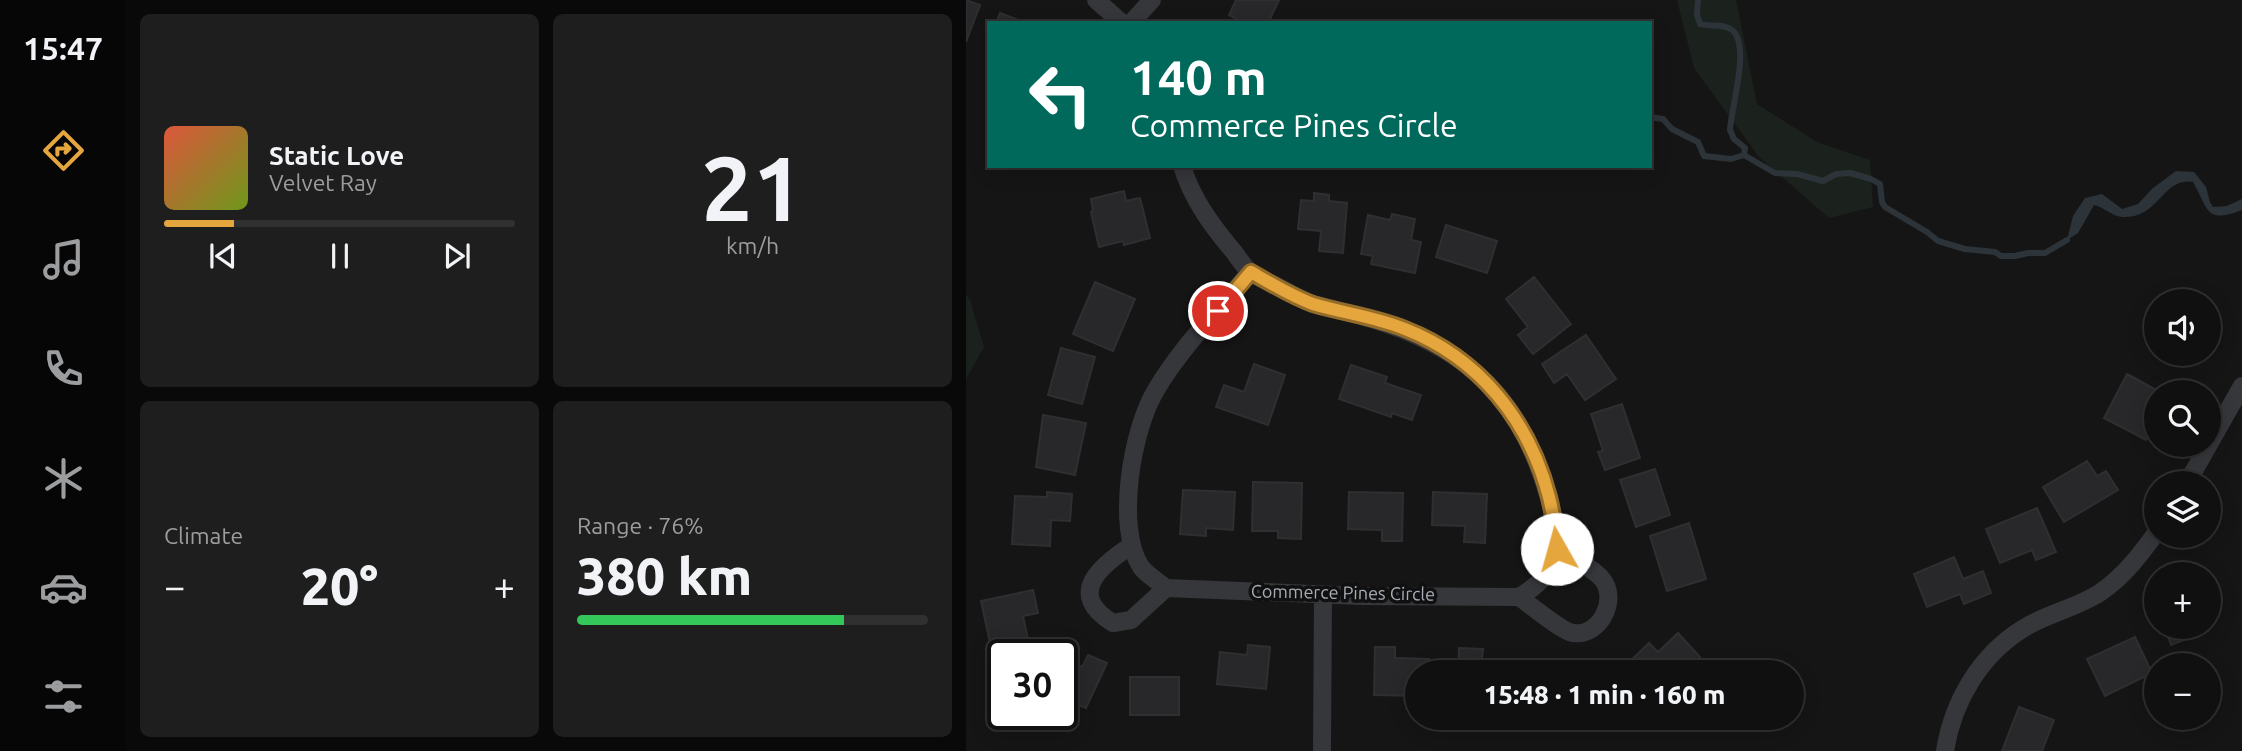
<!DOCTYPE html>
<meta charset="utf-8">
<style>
:root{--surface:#101010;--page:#1e1e1e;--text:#f1f3f6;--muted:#9c9d9f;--line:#303030;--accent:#e5a63e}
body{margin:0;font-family:Ubuntu,sans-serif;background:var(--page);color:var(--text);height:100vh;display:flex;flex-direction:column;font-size:26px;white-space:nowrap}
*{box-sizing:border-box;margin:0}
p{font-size:23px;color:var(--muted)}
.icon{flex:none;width:38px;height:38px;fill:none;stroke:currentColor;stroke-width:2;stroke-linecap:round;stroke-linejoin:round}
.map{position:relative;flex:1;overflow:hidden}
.panel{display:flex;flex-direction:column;gap:14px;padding:14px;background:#090909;width:840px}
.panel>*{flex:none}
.top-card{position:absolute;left:21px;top:21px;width:665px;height:147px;border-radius:0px;box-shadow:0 4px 18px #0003,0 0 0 2px var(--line);background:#00695c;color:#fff;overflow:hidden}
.tools{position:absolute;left:1178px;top:289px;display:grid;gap:14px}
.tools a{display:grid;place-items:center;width:77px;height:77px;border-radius:50%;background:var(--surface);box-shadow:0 4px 18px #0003,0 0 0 2px var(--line);font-size:35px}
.speed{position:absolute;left:21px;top:639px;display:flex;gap:14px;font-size:35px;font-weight:700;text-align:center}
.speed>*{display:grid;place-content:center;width:91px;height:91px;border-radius:50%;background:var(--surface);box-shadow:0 4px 18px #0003,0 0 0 2px var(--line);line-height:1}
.speed .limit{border:4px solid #111;border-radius:10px;background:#fff;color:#111}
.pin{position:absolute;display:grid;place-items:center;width:60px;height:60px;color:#fff;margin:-30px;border:4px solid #fff;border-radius:50%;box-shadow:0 2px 7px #0007}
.me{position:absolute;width:77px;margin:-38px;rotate:353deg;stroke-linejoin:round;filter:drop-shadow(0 0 5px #0008)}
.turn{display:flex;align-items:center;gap:24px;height:147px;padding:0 28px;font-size:32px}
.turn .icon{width:91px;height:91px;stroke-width:2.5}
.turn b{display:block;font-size:49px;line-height:60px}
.big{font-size:52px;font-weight:800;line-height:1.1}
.panel .widget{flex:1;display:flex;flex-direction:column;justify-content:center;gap:10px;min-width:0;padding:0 24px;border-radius:10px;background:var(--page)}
.panel .dial{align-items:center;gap:0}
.dial b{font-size:91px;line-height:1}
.song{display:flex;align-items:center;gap:21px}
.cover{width:84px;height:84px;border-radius:10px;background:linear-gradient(135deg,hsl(10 70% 55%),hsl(80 70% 35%))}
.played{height:7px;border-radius:4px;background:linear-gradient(90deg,var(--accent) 20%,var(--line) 20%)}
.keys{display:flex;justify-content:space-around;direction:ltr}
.heat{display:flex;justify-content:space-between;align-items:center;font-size:38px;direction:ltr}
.charge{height:10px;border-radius:5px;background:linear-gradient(90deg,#34c759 76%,var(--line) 0)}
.panel .tiles{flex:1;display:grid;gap:14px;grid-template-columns:repeat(2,1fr)}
.trip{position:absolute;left:439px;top:660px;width:399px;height:70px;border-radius:35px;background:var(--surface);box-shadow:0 4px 18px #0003,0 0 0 2px var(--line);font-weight:800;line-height:70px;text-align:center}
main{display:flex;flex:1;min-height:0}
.tab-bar{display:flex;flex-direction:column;width:126px;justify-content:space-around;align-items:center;background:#060606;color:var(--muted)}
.tab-bar .icon{width:49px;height:49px}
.tab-bar .current{color:var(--accent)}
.tab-bar b{font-size:32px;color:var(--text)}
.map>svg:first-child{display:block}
.green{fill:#1b211c}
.water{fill:#2c3439}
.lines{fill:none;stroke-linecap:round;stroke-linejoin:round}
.stream{stroke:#2c3439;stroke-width:6}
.building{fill:#28282a;stroke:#2f2f32;stroke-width:2}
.street{stroke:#36373b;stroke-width:18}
.route-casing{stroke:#956c28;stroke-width:18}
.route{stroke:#e5a63e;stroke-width:12}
.labels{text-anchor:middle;stroke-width:7;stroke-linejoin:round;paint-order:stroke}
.street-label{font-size:18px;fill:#a7acb5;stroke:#101011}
</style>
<main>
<nav class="tab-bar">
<b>15:47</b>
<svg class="icon current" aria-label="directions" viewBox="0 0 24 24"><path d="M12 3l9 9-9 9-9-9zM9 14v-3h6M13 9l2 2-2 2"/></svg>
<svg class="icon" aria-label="music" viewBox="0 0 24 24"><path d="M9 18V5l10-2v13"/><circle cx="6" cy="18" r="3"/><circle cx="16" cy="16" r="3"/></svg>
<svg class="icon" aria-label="phone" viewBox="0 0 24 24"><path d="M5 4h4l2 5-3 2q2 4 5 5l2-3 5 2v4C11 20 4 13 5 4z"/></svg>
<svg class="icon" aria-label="climate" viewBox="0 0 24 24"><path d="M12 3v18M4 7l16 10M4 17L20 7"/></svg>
<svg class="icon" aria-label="car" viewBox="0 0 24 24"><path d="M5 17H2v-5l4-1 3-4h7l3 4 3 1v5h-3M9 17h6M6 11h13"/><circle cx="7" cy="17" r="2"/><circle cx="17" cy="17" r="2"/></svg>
<svg class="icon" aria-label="filters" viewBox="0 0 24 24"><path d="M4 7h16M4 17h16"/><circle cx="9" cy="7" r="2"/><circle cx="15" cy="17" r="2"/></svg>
</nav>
<section class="panel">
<div class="tiles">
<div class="widget">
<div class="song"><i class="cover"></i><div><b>Static Love</b><p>Velvet Ray</p></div></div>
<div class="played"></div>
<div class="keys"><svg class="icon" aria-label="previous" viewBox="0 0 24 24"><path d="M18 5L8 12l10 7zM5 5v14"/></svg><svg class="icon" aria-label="pause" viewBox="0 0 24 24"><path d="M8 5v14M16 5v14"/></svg><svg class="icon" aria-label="next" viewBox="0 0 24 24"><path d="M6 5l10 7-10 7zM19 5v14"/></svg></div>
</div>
<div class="widget dial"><b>21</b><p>km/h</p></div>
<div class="widget"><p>Climate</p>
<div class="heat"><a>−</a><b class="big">20°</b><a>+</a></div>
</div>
<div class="widget"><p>Range · 76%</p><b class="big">380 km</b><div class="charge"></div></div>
</div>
</section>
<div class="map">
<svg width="1276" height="751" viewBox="0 0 1276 751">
<rect width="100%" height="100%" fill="#151516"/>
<!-- green -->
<path class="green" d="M 711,0 L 770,0 L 791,104 L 851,142 L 904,160 L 907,207 L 863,218 L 793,157 L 728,68 Z
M 0,295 L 4,300 L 18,347 L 0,379 Z"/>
<!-- water -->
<path class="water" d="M 1210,171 L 1228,172 L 1240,187 L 1244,202 L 1247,207 L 1261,206 L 1276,199 L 1276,210 C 1239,224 1243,210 1227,182 C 1196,177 1193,219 1157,217 C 1147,217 1138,207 1128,205 L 1112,233 L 1101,240 L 1107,216 L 1119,198 L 1136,194 L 1156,209 L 1172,204 L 1187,188 Z"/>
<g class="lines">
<!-- stream -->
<path class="stream" d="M 732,0 L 731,15 L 734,24 C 743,27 758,23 766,30 C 785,45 765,108 764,130 L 768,139 L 779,148 L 778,155
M 684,117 L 697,119 L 706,129 L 732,142 L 738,156 L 765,159 L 778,155 L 809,173 L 831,174 L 857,181 L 870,174 L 884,173 L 905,179 L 914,184 L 916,202 L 919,207 L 961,232 L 972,241 L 999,249 L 1029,252 L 1035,256 L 1049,256 L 1062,253 L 1079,253 L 1101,240"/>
</g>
<!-- building -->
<path class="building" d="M 0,0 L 14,5 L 0,42 Z
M 270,0 L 313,0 L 302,23 L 278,23 L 263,15 Z
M 34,13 L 55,21 L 54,23 L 30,23 Z
M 158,191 L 160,201 L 174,198 L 184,238 L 158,245 L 157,241 L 133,247 L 125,212 L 127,211 L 125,199 Z
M 348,193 L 363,195 L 363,201 L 381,203 L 377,253 L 353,251 L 355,231 L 332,229 L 335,200 L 348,201 Z
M 426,214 L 449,219 L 445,240 L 455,242 L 449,273 L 405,264 L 407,256 L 395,254 L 402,215 L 424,220 Z
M 480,225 L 531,241 L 521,273 L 470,257 Z
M 568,277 L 605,324 L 567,354 L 552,335 L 562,327 L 540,299 Z
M 129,282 L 169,299 L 147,351 L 107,334 Z
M 620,335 L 650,379 L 619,400 L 601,374 L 588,383 L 576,364 Z
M 95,348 L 129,357 L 116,404 L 82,395 Z
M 288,364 L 319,375 L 302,425 L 250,407 L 258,385 L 278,392 Z
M 385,365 L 421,377 L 419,383 L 455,395 L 446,420 L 426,413 L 425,417 L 373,399 Z
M 1161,374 L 1192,391 L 1179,415 L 1190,421 L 1180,440 L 1138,418 Z
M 656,404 L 674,458 L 639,470 L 632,452 L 637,451 L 625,414 Z
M 77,415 L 120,423 L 109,475 L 70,467 Z
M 1121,461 L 1131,476 L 1140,471 L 1152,490 L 1098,522 L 1077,487 Z
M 689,469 L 704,515 L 670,527 L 654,480 Z
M 287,482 L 336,483 L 335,539 L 312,538 L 312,531 L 286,531 Z
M 217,490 L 269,492 L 267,530 L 240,528 L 240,536 L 214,534 Z
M 81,492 L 106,494 L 104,521 L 85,520 L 84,546 L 46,544 L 49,496 L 81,497 Z
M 383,492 L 437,493 L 436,541 L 416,541 L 416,530 L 382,529 Z
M 467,492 L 521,494 L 519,543 L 498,542 L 499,526 L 466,525 Z
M 1071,508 L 1090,552 L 1070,560 L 1066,550 L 1034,563 L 1020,529 Z
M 723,523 L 740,579 L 701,591 L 684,536 Z
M 988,557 L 997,579 L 1017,571 L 1025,593 L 998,604 L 994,594 L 961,607 L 948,574 Z
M 67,590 L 72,613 L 57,616 L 63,644 L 26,652 L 15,601 Z
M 1198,626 L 1241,626 L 1242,631 L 1205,645 Z
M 712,633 L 734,657 L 718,672 L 693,672 L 689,669 L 686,672 L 666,672 L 660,665 L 683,643 L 692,652 Z
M 1169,637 L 1186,673 L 1139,696 L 1121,659 Z
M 282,645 L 304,647 L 300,689 L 251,684 L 254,652 L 281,655 Z
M 409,647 L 429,647 L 429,658 L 463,659 L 463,672 L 452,672 L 452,696 L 408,695 Z
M 493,648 L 517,649 L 516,659 L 537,660 L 536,666 L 548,666 L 548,672 L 492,671 Z
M 122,655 L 141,663 L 120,708 L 96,699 L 96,658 L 116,667 Z
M 164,677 L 213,677 L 213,715 L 164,715 Z
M 1053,707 L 1088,720 L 1076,751 L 1036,751 Z
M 603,718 L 644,718 L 605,726 Z"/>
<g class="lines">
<!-- street -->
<path class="street" d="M 130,0 L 156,23
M 165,23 L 186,0
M 216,166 C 226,199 246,226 268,252 C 273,259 279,268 285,273 C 292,278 301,281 309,285 C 321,291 334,299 347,304 C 364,309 382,312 399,317 C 503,346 558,401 585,506 C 595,547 593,574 553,597 L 396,596 L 200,588 C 193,582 181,575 175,567 C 149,528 166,429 190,390 C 215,347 253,310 284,272
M 1221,483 L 1276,386
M 166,545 C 135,565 99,594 147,623 L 165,620 L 200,588
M 553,597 C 563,604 597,632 607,633 C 634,637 653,599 636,579 C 626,567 605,558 591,549
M 356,751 L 357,595
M 979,751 C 987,701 1014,655 1058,628 C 1082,613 1111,608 1135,592 C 1158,576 1174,555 1190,533"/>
</g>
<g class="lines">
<!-- route casing -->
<g class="route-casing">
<path id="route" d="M 252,311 L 285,272 C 304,283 325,296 347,304 C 377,313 410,317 439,329 C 513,358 563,420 583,497 C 587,515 591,531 591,549"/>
</g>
<!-- route -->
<use href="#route" class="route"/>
</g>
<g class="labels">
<!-- street labels -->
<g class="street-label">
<text transform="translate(377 593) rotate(1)" y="6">Commerce Pines Circle</text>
</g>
</g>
</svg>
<div class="tools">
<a><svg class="icon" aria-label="sound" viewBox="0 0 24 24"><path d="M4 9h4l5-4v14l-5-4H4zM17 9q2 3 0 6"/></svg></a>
<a><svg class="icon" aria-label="search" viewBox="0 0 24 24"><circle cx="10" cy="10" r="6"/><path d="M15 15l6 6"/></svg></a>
<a><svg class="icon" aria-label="layers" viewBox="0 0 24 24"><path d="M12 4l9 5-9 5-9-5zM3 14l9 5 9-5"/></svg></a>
<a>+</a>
<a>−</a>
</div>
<div class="speed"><div class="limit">30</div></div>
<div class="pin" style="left:252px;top:311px;background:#d93025"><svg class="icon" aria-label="arrive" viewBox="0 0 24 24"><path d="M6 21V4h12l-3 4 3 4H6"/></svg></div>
<svg class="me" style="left:591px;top:549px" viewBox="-20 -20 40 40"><circle r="19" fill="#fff"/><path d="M0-13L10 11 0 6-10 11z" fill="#e5a63e"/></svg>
<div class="trip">15:48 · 1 min · 160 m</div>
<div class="top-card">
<div class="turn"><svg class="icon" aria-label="left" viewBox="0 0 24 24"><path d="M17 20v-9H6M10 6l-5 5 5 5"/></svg><div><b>140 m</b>Commerce Pines Circle</div></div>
</div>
</div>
</main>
